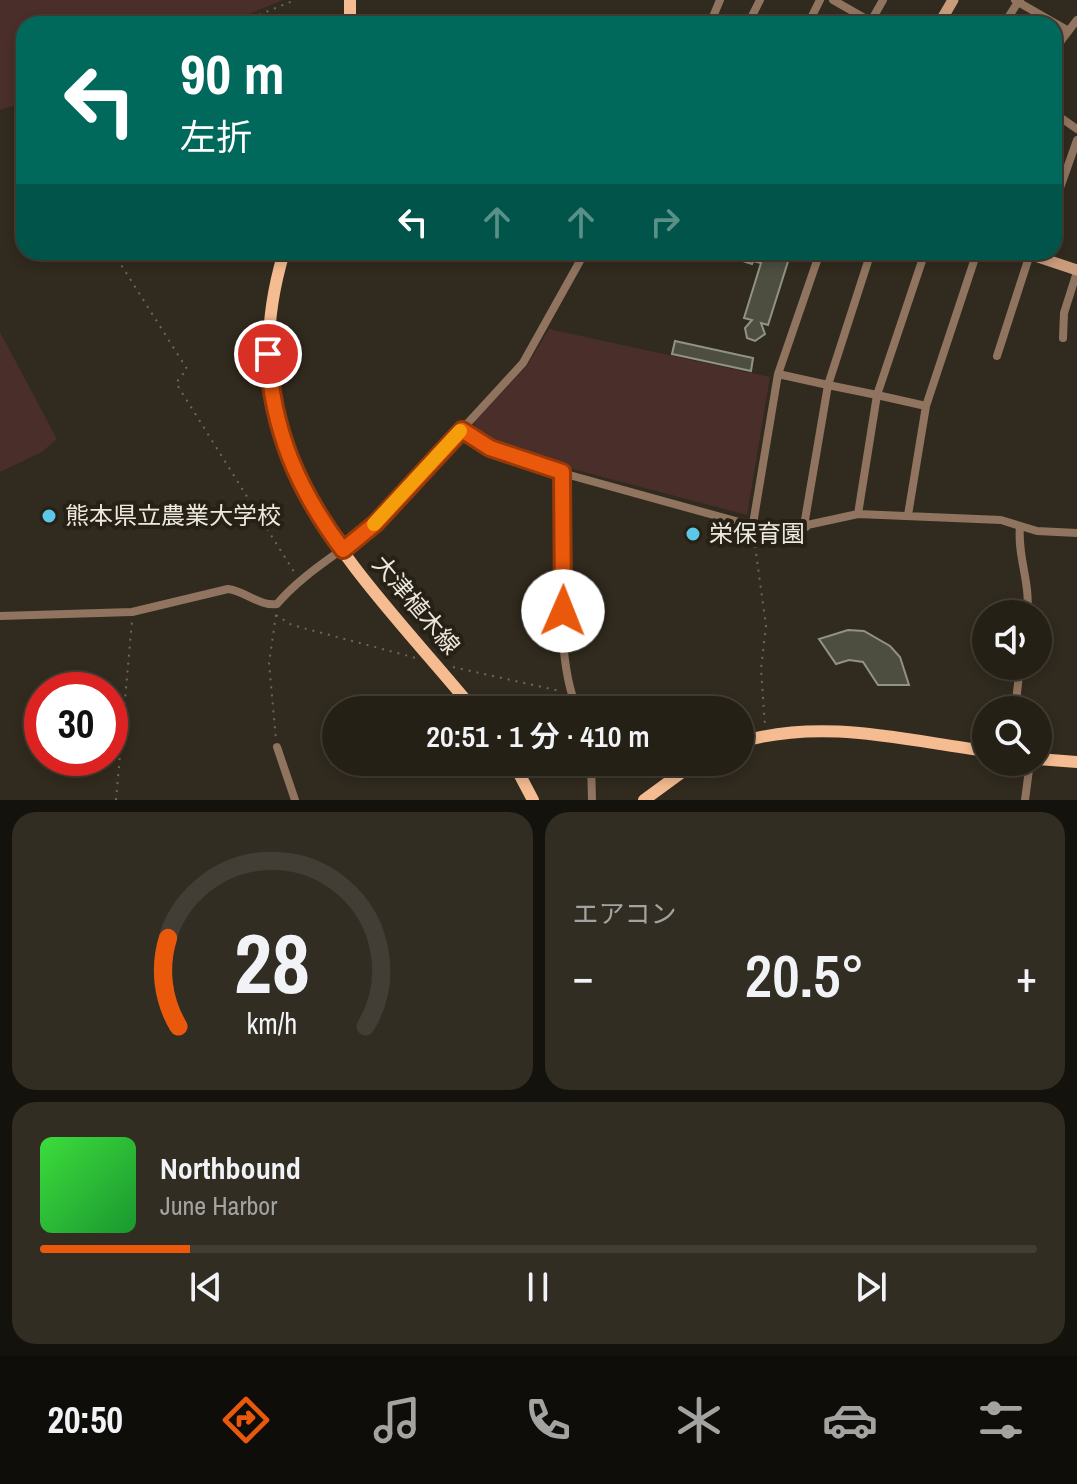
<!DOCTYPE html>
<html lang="ja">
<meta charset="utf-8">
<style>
:root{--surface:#252016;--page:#312d23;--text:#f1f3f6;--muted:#a3a3a1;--line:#423e35;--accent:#ea580c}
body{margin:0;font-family:"Archivo Narrow","Noto Sans JP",sans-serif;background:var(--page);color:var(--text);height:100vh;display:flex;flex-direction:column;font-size:30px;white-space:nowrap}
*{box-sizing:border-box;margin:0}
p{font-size:26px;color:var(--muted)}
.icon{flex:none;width:44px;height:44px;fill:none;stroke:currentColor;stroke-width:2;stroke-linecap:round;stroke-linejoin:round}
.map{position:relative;height:800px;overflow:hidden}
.drawer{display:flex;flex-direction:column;gap:12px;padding:12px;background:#14120c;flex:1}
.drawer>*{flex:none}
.guide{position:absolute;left:16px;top:16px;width:1046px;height:244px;border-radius:24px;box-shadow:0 4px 12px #0003,0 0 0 2px var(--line);background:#00695c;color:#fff;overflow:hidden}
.controls{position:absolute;left:972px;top:600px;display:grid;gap:16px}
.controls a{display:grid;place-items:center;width:80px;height:80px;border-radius:50%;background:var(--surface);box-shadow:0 4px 12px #0003,0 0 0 2px var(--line);font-size:40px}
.speed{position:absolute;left:24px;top:672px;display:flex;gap:16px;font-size:40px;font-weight:700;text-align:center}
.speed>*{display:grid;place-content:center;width:104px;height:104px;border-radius:50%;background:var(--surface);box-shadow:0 4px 12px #0003,0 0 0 2px var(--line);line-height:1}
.speed .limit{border:12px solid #d22;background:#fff;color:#111}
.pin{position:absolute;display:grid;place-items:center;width:68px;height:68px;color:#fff;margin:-34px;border:4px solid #fff;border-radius:50%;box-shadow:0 2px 8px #0007}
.me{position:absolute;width:88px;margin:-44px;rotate:1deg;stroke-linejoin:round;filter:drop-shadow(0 0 6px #0008)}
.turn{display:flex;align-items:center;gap:28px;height:168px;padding:0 32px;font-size:36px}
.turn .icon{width:104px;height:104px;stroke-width:2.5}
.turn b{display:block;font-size:56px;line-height:68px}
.lanes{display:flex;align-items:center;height:76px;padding:0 32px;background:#0003;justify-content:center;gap:40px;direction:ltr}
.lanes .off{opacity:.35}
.big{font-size:60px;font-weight:600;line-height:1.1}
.drawer .tile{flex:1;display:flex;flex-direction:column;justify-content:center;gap:12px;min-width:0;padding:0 28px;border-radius:24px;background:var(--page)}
.drawer .dial{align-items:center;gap:0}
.dial svg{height:208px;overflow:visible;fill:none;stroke:var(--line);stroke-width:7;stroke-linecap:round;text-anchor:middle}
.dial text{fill:var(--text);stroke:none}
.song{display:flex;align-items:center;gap:24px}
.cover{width:96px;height:96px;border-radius:12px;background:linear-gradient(135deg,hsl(120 70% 55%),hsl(130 70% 35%))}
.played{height:8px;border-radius:4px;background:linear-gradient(90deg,var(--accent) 15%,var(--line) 15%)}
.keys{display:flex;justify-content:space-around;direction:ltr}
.heat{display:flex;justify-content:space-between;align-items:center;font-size:44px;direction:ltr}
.drawer .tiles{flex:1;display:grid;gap:12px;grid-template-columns:1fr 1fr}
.tile:last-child{grid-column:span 2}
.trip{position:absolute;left:322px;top:696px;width:432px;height:80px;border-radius:40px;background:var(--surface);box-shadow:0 4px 12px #0003,0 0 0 2px var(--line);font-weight:600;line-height:80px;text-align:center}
.tab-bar{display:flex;height:128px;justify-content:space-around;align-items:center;background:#0f0d09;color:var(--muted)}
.tab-bar .icon{width:56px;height:56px}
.tab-bar .current{color:var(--accent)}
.tab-bar b{font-size:36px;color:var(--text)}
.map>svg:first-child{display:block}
.green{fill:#492e29}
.building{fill:#4d4e40;stroke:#919383;stroke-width:2}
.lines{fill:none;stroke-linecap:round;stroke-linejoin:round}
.path{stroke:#6d675d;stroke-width:2;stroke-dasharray:2 6;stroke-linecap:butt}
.street{stroke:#90745f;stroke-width:8}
.secondary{stroke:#c99c7c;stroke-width:11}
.primary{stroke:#f5bc91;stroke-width:12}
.route-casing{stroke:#983908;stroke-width:20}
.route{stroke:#ea580c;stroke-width:14}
.slow{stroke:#f59e0b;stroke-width:14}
.poi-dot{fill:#5dc7e8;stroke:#272115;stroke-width:3}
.labels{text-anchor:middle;stroke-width:8;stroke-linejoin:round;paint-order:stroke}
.poi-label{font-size:24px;fill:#ece8e0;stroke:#272115;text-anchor:start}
.street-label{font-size:24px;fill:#ece8e0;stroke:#272115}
</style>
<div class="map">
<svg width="1077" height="800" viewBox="0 0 1077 800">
<rect width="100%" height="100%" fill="#312a1e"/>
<!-- green -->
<path class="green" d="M 0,0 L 283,0 L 224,24 L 24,24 L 24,102 L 0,110 Z
M 549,329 L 770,377 L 747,515 L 527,457 L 491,445 L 475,431 L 474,421 L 527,366 Z
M 0,332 L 57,439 L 42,452 L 0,472 Z"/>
<!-- building -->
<path class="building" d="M 715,252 L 791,252 L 768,325 L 761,323 L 765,334 L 755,341 L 747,338 L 745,328 L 752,320 L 744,318 L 761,263 L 753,261 L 752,264 Z
M 675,341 L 753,358 L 751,371 L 672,354 Z
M 848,630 L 864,631 L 890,646 L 900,657 L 909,685 L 878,685 L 863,662 L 849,660 L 836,664 L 819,639 Z"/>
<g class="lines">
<!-- path -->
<path class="path" d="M 237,24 L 295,0
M 113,252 L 187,369 L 176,383 L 296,575
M 754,538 L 766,626 L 761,669 L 765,726
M 276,615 L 292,625 L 416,658
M 276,615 L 269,663 L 276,740
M 453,667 L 560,691
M 116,800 L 132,621"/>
<!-- street -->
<path class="street" d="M 833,0 L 875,24
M 1020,0 L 1018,2 L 1067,30
M 870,23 L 883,0
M 710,24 L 720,0
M 748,24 L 760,0
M 808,24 L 820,0
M 1004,24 L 1018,2 L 1015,0
M 1054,50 L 1077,20
M 1054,113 L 1077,129
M 1054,205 L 1077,140
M 871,252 L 828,385 L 877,395 L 925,252
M 1063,338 L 1064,313 L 1077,272
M 997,356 L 1030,254
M 778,374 L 828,385 L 805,520 L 806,527
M 462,430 L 490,448 L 526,463 L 775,532 L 858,514 L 1001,520 L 1037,531 L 1077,533
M 562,472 C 565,536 552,658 578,710
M 858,514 L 877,395 L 926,406
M 908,515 L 926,406 L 977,252
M 753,524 L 778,374 L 820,252
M 1020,526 C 1017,557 1031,583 1027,614
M 0,616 L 132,612 L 228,589 C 245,591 261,607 277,604 C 305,571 343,552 376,523 L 523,363 L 585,252
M 1015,710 L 1020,666
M 277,747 L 295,800
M 591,762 L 592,800
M 1025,800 L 1030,762"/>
<!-- secondary -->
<path class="secondary" d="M 939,24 L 953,0
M 1023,252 L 1077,270"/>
<!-- primary -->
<path class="primary" d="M 350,24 L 350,0
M 284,252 C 223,455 357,568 474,710
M 740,742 C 824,718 902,740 986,751
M 1038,759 L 1077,762
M 513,762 L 533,800
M 644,800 L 696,762"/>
</g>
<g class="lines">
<!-- route casing -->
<g class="route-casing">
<path id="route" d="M 268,354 C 272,430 298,490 343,550 L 376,523 L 462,430 L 490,448 L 562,472 L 563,611"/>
</g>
<!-- route -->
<use href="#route" class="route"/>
<!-- slow -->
<path class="slow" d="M 374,524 L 460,431"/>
</g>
<!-- markers -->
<g class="poi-dot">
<circle cx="49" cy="516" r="8"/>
<circle cx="693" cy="534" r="8"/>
</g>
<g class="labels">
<!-- poi labels -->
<g class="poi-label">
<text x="65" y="524">熊本県立農業大学校</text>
<text x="709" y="542">栄保育園</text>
</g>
<!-- street labels -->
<g class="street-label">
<text transform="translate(416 605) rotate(50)" y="8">大津植木線</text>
</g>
</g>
</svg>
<div class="controls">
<a><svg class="icon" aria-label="sound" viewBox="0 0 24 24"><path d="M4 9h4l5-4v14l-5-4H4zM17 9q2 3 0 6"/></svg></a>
<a><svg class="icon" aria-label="search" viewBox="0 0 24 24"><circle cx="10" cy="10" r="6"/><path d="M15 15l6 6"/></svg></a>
</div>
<div class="speed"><div class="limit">30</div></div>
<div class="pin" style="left:268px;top:354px;background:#d93025"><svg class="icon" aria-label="arrive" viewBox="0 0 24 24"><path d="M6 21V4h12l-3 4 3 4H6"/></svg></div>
<svg class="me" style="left:563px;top:611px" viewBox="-20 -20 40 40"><circle r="19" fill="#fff"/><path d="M0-13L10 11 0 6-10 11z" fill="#ea580c"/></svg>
<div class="trip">20:51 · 1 分 · 410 m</div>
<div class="guide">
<div class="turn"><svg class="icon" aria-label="left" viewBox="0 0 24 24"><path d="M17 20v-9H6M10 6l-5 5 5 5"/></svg><div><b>90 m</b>左折</div></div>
<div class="lanes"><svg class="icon" aria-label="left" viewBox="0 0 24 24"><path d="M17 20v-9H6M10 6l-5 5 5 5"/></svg><svg class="icon off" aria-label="ahead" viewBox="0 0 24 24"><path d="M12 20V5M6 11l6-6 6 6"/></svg><svg class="icon off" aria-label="ahead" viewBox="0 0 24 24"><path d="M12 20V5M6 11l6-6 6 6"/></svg><svg class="icon off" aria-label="right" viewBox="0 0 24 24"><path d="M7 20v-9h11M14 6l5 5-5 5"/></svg></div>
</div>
</div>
<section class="drawer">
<div class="tiles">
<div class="tile dial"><svg viewBox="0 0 100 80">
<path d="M14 69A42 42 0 1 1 86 69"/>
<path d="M14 69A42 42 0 0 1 10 35" stroke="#ea580c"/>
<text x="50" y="56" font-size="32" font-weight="700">28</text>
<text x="50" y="72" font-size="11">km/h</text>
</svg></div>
<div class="tile"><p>エアコン</p>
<div class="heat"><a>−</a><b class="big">20.5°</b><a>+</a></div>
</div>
<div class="tile">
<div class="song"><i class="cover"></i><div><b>Northbound</b><p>June Harbor</p></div></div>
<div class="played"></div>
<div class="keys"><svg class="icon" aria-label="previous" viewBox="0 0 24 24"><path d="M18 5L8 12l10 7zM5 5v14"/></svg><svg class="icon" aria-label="pause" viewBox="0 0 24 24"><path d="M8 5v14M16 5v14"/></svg><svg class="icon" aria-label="next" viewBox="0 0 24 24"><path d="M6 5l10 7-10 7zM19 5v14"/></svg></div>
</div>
</div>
</section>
<nav class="tab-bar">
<b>20:50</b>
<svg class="icon current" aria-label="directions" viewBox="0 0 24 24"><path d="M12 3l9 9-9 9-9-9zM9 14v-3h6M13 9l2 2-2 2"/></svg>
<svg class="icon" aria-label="music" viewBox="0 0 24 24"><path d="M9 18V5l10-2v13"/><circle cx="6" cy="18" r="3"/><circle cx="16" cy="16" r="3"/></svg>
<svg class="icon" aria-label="phone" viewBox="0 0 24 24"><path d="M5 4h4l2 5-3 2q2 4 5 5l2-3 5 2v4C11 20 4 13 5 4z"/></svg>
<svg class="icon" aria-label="climate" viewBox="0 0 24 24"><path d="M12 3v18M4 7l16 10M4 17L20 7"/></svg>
<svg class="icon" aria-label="car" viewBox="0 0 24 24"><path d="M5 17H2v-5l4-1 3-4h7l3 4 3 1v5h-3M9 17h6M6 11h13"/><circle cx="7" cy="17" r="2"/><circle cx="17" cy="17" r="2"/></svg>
<svg class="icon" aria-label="filters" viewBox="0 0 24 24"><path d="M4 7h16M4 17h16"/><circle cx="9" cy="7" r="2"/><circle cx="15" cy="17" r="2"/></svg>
</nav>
